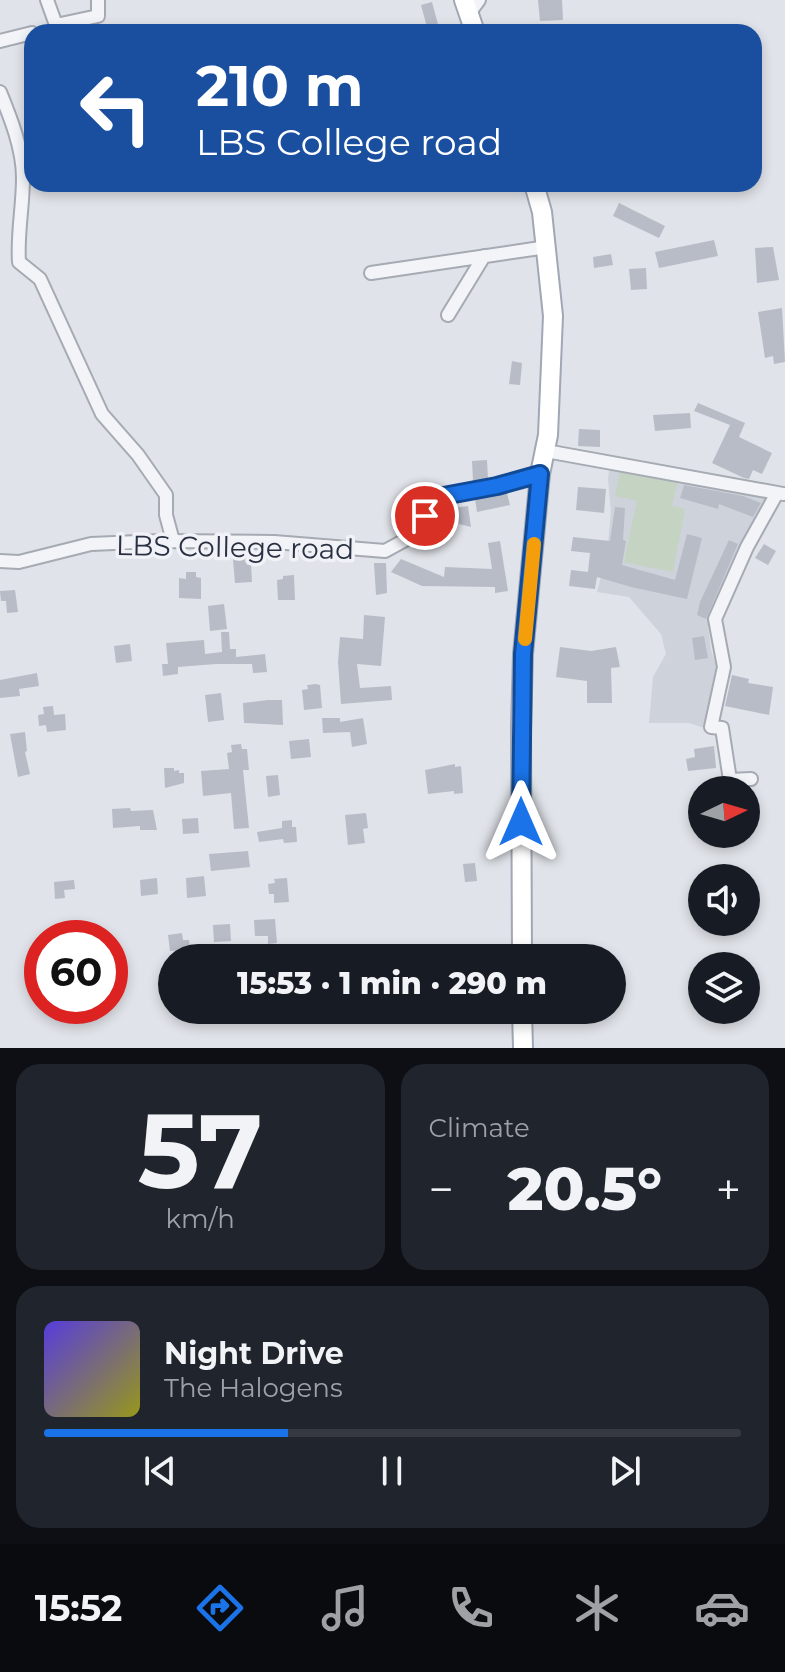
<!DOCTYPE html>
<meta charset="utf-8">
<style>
:root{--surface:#171b24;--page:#20242c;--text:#f1f3f6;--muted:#9ea1a6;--line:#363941;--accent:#1a73e8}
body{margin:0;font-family:Montserrat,sans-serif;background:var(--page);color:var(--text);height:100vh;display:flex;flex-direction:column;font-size:30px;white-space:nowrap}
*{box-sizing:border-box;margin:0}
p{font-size:26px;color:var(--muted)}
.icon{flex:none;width:44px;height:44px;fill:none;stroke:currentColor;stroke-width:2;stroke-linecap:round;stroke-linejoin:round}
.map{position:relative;height:1048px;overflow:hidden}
.details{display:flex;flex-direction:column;gap:16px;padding:16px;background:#0d0f14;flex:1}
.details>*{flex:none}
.guide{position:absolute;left:24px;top:24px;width:738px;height:168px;border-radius:24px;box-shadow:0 4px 12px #0003;background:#1a4fa0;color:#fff;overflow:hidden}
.needle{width:52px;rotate:85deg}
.controls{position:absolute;left:688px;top:776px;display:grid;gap:16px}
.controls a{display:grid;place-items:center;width:72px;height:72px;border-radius:50%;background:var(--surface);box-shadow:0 4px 12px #0003;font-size:40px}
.speed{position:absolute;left:24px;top:920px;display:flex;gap:16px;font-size:40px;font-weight:700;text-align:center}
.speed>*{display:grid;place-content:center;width:104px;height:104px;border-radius:50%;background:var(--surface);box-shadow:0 4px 12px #0003;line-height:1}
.speed .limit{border:12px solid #d22;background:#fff;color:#111}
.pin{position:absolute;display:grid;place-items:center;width:68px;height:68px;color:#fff;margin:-34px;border:4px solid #fff;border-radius:50%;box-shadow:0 2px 8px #0007}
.me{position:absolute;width:88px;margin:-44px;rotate:0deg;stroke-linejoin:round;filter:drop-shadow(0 0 6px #0008)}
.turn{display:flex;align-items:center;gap:28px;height:168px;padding:0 40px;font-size:36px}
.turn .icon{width:104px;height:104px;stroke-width:2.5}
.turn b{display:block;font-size:56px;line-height:68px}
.big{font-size:60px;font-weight:800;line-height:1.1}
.details .tile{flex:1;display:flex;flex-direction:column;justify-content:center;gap:12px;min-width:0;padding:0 28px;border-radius:24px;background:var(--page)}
.details .dial{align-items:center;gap:0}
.dial b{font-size:104px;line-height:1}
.song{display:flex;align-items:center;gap:24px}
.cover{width:96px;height:96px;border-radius:12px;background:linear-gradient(135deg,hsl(250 70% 55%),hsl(60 70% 35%))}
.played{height:8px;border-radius:4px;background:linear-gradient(90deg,var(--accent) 35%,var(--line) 35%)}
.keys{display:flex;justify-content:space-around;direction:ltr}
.heat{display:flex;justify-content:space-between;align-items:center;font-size:44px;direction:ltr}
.details .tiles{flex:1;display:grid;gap:16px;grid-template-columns:1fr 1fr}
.tile:last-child{grid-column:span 2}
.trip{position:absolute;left:158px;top:944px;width:468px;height:80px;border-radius:40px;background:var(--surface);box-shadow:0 4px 12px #0003;font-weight:800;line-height:80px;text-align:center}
.tabs{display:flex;height:128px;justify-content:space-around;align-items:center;background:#090b0e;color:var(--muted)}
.tabs .icon{width:56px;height:56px}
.tabs .current{color:var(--accent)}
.tabs b{font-size:36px;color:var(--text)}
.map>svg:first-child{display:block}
.built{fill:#ced2db}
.green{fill:#c5d3c2}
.building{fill:#b8bcc6}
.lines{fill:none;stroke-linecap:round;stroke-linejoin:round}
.minor-casing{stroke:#a5aab3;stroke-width:16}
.primary-casing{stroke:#a0a7b5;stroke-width:22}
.minor{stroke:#f3f4f8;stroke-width:12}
.primary{stroke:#fff;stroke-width:18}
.route-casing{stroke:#114b97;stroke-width:20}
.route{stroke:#1a73e8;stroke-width:14}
.slow{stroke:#f59e0b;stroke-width:14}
.labels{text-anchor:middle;stroke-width:7;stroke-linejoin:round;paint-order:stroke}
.street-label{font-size:28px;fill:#293041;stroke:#f0f2f7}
</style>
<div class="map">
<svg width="785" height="1048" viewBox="0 0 785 1048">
<rect width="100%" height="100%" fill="#e0e3e9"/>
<!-- built -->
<path class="built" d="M 610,464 L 725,486 L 766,498 L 764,512 L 743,544 L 708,626 L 711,650 L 718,672 L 707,729 L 689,723 L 649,723 L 653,677 L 666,654 L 661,634 L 629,597 L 597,592 L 607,553 L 611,512 L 608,479 Z"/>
<!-- green -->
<path class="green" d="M 620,472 L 677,483 L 672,506 L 685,509 L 673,572 L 624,562 L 637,501 L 615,496 Z"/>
<!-- building -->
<path class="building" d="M 538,0 L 562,0 L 563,20 L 540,21 Z
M 432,2 L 439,28 L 428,31 L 421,5 Z
M 619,203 L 665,226 L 659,238 L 613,216 Z
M 714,240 L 718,256 L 659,268 L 655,252 Z
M 773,247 L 779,280 L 757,283 L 755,248 Z
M 611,254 L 613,265 L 594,268 L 593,257 Z
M 646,268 L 647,289 L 631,290 L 629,269 Z
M 782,308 L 785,362 L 774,364 L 773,356 L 765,358 L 758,312 Z
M 512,361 L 522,363 L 520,385 L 509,384 Z
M 698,403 L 745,423 L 739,437 L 772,453 L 762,474 L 753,470 L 749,479 L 744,478 L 712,463 L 730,425 L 694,411 Z
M 690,413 L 691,428 L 655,431 L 653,415 Z
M 579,429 L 600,430 L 600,447 L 578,446 Z
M 487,460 L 488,479 L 473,481 L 472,461 Z
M 684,485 L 743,496 L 761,503 L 753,517 L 719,504 L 718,509 L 680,498 Z
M 578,487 L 606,489 L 604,513 L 576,510 Z
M 507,493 L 510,505 L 477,512 L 475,499 Z
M 468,506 L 471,527 L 443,520 L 442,513 L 446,512 L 446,509 Z
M 615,507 L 625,508 L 623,540 L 626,541 L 622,565 L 675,580 L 687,534 L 702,538 L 687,599 L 631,587 L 597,577 L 595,589 L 569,586 L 571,570 L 588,572 L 590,553 L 571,551 L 573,537 L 610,541 Z
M 729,540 L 738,544 L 706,619 L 697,615 L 700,602 Z
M 500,541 L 508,591 L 495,593 L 495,587 L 422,586 L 391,572 L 401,559 L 444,577 L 445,567 L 492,569 L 488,543 Z
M 764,544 L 776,551 L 768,565 L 755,558 Z
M 246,558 L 247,565 L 251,564 L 252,582 L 235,583 L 233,559 Z
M 374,563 L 386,563 L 387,593 L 376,595 Z
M 186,572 L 196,572 L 196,577 L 201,578 L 201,599 L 179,598 L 179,578 L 186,579 Z
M 294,575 L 295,600 L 278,600 L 277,580 L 283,579 L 283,576 Z
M 15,590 L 18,612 L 7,613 L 6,601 L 1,601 L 0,591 Z
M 224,604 L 227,629 L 210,631 L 208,606 Z
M 364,615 L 385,617 L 381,666 L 357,664 L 360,688 L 391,686 L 392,700 L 341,704 L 338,662 L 340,637 L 363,639 Z
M 221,632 L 229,632 L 230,649 L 236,649 L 236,657 L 265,654 L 267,672 L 253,673 L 252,664 L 216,664 L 178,667 L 178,674 L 163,676 L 162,664 L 168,664 L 166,643 L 204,640 L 205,654 L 222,652 Z
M 704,636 L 708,658 L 695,660 L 692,638 Z
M 130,644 L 132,661 L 116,663 L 114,646 Z
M 560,647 L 591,651 L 616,647 L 620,667 L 611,668 L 612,703 L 587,703 L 587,681 L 556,677 Z
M 37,673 L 39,686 L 19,689 L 20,696 L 0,698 L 0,680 Z
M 732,675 L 749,679 L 748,683 L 773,687 L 769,715 L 725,706 Z
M 316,684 L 320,685 L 322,708 L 304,710 L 302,690 L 308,689 L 307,685 Z
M 221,693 L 224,720 L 208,722 L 205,695 Z
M 268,700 L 282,700 L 283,725 L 244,723 L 243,703 Z
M 53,706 L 54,715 L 65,714 L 66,730 L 47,732 L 46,725 L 39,726 L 38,715 L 44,714 L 43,707 Z
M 322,718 L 340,718 L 340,722 L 363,718 L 367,744 L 352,747 L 350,732 L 323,733 Z
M 25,732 L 27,751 L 25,752 L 30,774 L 18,777 L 10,734 Z
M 309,739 L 311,757 L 291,759 L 289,741 Z
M 241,744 L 242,749 L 247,749 L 249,770 L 243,770 L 249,828 L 234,829 L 231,793 L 203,796 L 201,771 L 229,769 L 227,753 L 232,752 L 231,745 Z
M 714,746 L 716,768 L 688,771 L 686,759 L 695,757 L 694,749 Z
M 455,764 L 455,767 L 461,766 L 463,793 L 454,794 L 454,791 L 428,794 L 425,770 Z
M 164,768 L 174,768 L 174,771 L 179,770 L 179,773 L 184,773 L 184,783 L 165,788 Z
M 278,775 L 280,795 L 268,797 L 266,776 Z
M 130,808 L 131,811 L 153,810 L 157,830 L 140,830 L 140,826 L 113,828 L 112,809 Z
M 366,813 L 368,828 L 363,829 L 365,843 L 348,845 L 345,815 Z
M 198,818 L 199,833 L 183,834 L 182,819 Z
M 292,820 L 292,827 L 296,827 L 297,842 L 284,843 L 283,839 L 259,842 L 257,832 L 282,828 L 282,821 Z
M 248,851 L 250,867 L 211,871 L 209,854 Z
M 475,863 L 477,881 L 465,882 L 463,864 Z
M 204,876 L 206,896 L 187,898 L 186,878 Z
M 157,878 L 158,894 L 141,896 L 140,880 Z
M 287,878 L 289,902 L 274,903 L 274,894 L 269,894 L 268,884 L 275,883 L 274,879 Z
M 74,880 L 75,889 L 64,890 L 65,898 L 55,899 L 54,882 Z
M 275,919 L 277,943 L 268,944 L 268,936 L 255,936 L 254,920 Z
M 230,924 L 231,941 L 214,942 L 213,925 Z
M 182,933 L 183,940 L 189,940 L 190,949 L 170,951 L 168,935 Z"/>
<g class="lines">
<!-- minor casing -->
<g class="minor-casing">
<path id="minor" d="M 47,0 L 56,25 L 98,16 L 98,0
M 468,15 L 479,0
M 0,41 L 32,33
M 0,92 C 11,119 23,149 23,178 C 23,207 17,234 19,262 L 40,279 L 102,414 L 138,455 L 166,495 L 166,515 L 173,541
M 371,273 L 547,247
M 448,315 L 484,256
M 546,451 L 783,494
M 0,561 L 19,562 L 91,544 L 161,541 L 274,542 L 385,551 L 407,539 L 438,497 L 497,486 L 540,474
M 751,779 L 730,780 L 722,728 L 711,727 L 724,667 L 715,619 L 747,547 L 777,493"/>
</g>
<!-- primary casing -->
<g class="primary-casing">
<path id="primary" d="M 464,0 L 475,32
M 522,958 L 521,727 L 523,654 L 540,474 L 548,435 L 553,316 L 542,212 L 534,184
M 522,1010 L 523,1048"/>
</g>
<!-- minor -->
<use href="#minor" class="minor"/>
<!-- primary -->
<use href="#primary" class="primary"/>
</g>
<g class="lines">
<!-- route casing -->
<g class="route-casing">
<path id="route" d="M 425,516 L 438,497 L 497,486 L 540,474 L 523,654 L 521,822"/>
</g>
<!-- route -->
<use href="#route" class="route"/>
<!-- slow -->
<path class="slow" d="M 525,639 L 534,544"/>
</g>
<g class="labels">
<!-- street labels -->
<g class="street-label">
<text transform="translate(235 547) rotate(1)" y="10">LBS College road</text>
</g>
</g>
</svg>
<div class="controls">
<a><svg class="needle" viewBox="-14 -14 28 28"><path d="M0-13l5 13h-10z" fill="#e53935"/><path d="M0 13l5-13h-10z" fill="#9ea1a6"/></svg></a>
<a><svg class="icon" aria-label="sound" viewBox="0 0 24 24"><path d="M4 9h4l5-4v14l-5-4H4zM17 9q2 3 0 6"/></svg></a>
<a><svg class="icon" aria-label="layers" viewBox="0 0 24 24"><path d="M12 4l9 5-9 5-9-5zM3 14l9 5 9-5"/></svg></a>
</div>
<div class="speed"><div class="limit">60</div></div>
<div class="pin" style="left:425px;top:516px;background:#d93025"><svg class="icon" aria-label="arrive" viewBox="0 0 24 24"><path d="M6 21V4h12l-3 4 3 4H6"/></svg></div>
<svg class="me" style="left:521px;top:822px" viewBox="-20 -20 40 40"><path d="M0-17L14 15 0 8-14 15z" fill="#1a73e8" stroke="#fff" stroke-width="4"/></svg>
<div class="trip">15:53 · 1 min · 290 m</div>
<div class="guide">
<div class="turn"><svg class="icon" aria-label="left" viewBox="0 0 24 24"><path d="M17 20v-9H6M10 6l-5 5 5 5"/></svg><div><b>210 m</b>LBS College road</div></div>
</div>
</div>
<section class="details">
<div class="tiles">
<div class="tile dial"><b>57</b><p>km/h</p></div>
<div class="tile"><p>Climate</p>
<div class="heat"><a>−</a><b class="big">20.5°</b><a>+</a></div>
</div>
<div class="tile">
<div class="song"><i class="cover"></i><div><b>Night Drive</b><p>The Halogens</p></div></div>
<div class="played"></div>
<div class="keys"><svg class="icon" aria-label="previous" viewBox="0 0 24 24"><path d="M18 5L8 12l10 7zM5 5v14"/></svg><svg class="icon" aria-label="pause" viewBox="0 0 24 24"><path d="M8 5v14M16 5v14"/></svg><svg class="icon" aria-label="next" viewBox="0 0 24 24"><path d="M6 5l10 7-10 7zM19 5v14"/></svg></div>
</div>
</div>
</section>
<nav class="tabs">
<b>15:52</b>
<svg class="icon current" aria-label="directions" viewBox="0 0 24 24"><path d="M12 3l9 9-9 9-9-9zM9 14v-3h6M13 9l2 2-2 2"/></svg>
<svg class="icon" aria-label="music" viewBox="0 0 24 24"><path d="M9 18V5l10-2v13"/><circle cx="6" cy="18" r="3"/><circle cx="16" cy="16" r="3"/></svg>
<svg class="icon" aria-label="phone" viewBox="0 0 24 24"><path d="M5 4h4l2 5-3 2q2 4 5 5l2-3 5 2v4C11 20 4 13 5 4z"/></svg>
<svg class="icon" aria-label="climate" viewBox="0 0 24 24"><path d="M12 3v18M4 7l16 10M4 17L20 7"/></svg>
<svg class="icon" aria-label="car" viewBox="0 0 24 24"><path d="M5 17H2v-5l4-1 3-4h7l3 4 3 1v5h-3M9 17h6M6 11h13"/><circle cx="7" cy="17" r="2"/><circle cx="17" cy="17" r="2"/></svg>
</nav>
